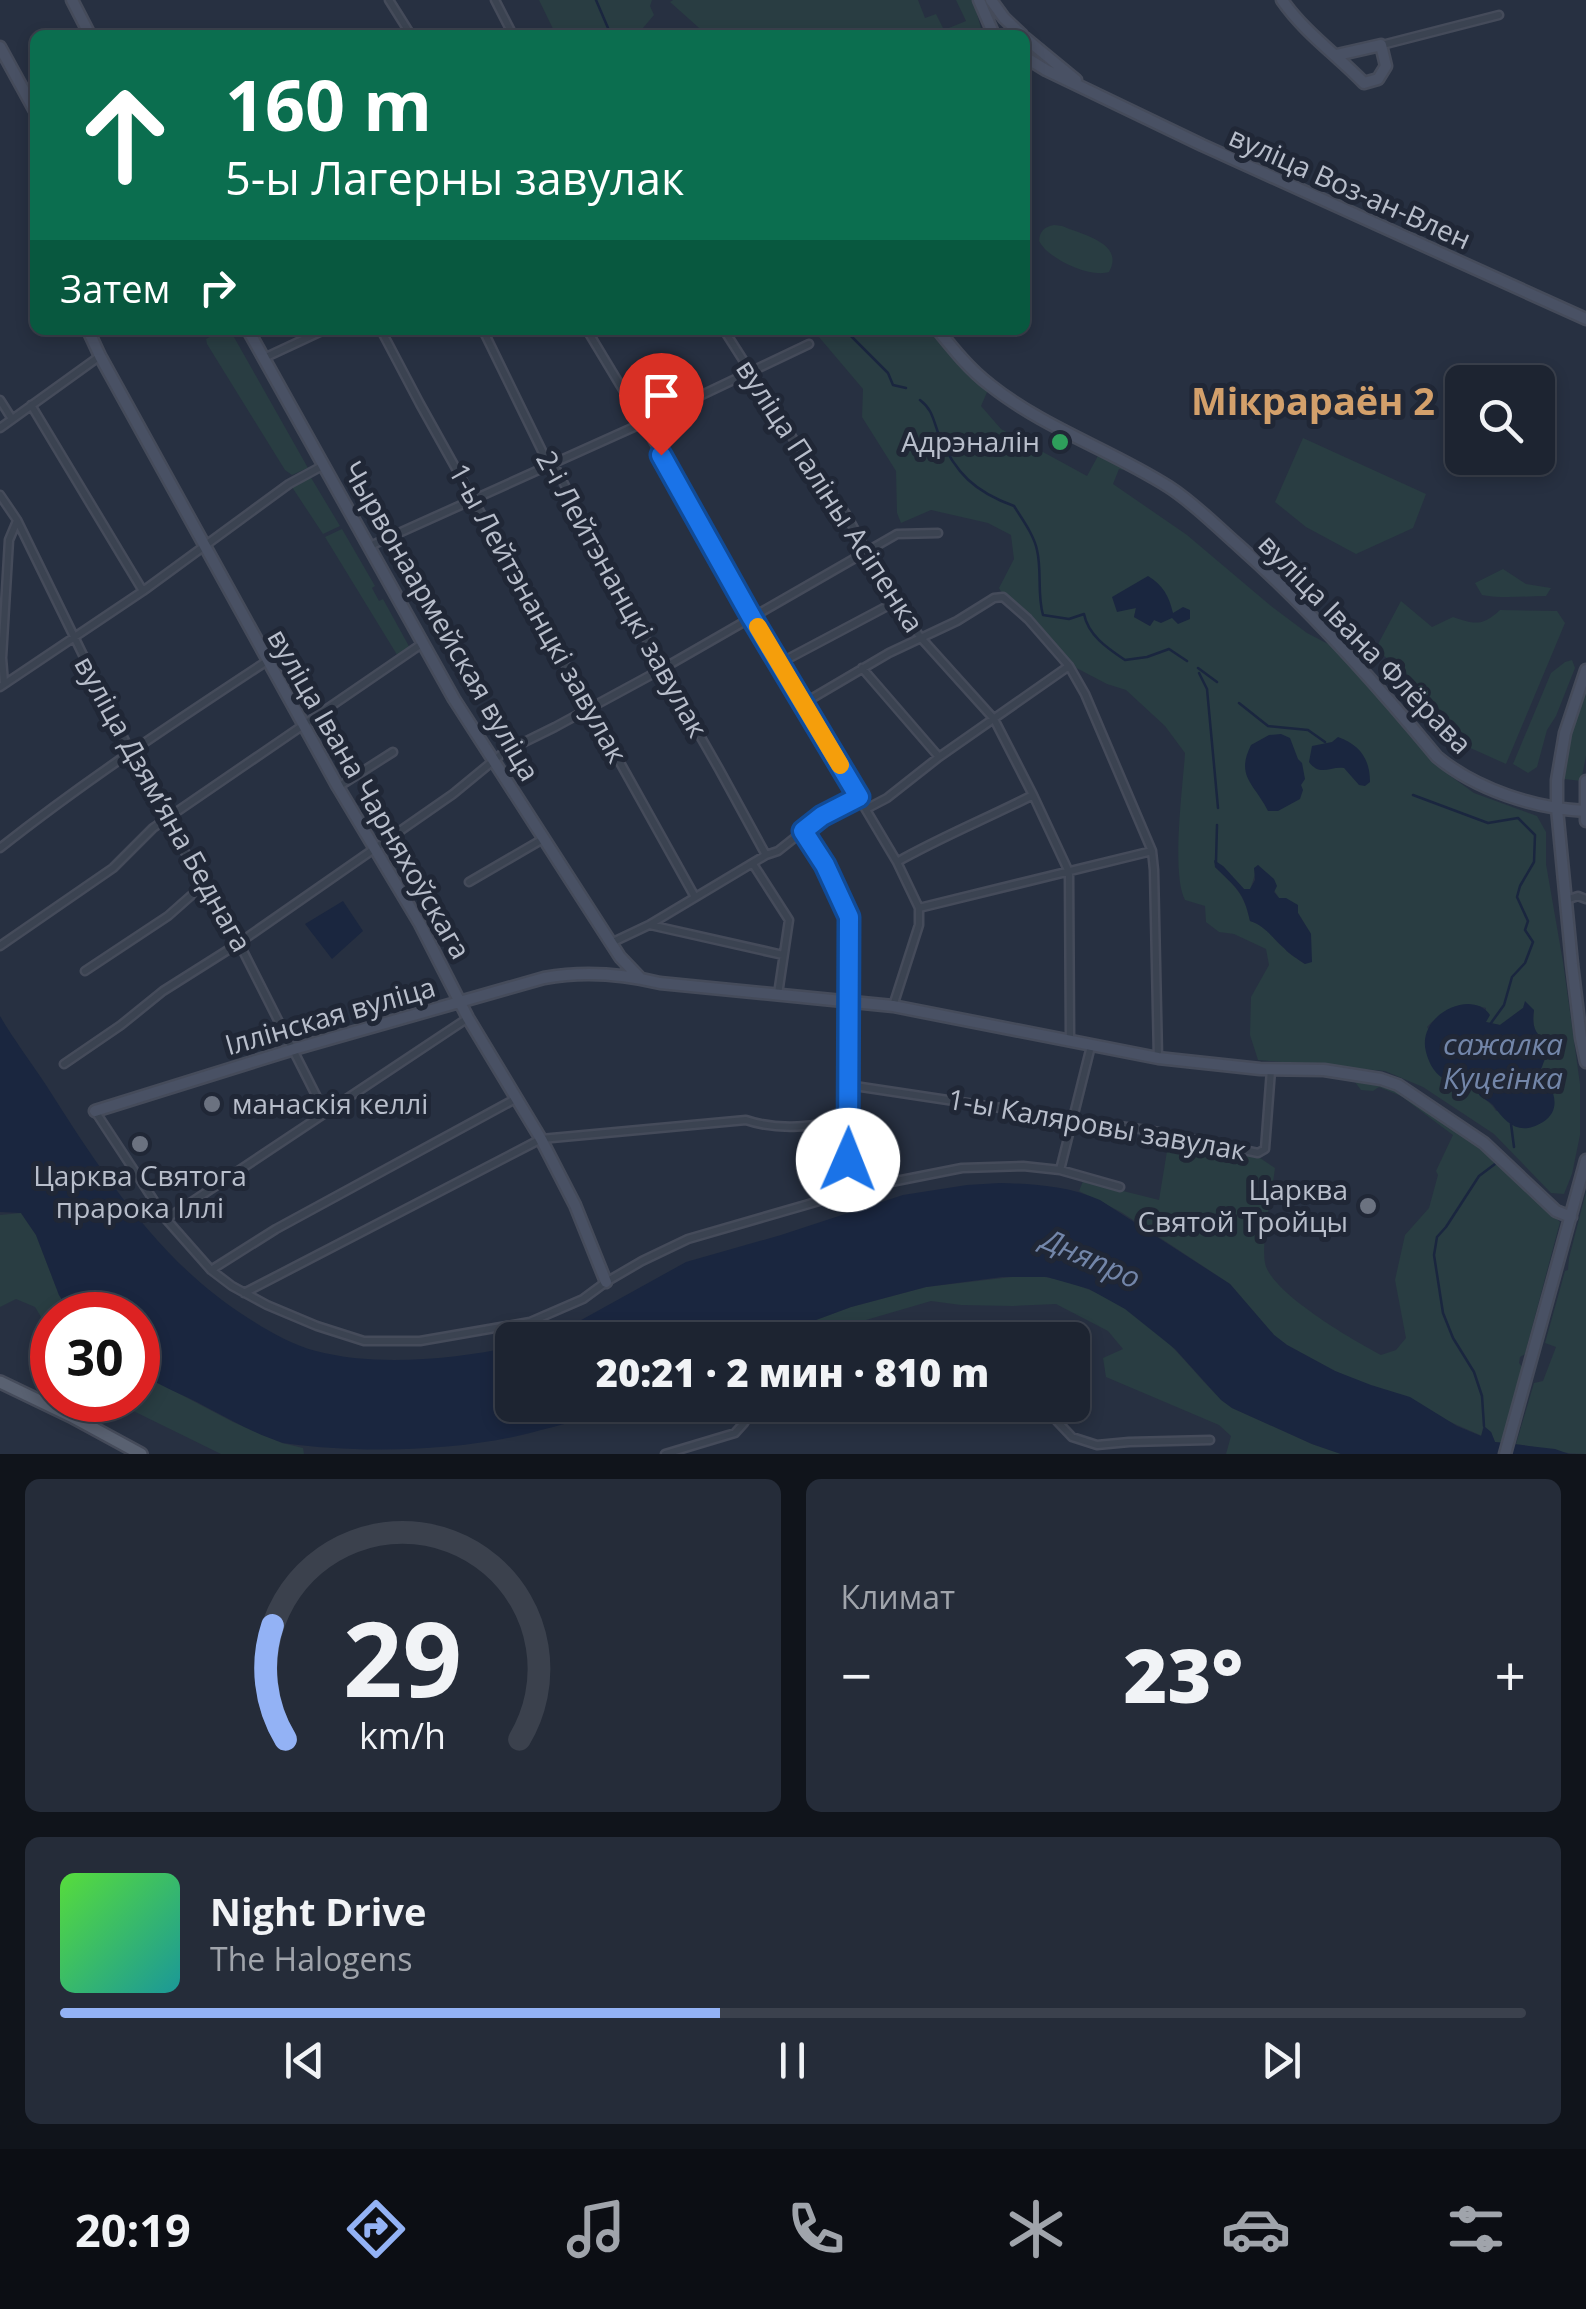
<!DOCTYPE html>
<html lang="ru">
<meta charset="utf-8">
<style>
:root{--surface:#1d2431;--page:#252c39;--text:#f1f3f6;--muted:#a0a4ab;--line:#3b414d;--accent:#93b2f5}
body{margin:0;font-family:"Open Sans",sans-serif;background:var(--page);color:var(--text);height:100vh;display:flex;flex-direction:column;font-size:38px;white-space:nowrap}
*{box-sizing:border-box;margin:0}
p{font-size:32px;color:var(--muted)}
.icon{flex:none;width:55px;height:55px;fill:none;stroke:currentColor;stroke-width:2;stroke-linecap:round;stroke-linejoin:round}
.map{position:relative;height:1454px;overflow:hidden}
.sheet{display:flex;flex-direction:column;gap:25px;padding:25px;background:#10141b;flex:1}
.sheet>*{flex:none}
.hud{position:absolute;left:30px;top:30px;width:1000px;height:305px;border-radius:15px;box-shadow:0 5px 15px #0003,0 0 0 2px var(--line);background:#0b6e4f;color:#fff;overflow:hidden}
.fabs{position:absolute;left:1445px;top:365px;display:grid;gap:20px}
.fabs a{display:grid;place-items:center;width:110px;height:110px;border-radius:15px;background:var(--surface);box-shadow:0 5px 15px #0003,0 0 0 2px var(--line);font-size:50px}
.speed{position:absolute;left:30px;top:1292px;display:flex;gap:20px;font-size:50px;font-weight:700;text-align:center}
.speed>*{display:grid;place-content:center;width:130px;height:130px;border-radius:50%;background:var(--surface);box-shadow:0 5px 15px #0003,0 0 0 2px var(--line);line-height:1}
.speed .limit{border:15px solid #d22;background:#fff;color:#111}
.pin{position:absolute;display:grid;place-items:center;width:85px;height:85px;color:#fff;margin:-102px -42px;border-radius:50% 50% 50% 0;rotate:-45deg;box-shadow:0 0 10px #0007}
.pin .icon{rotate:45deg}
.me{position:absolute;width:110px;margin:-55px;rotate:1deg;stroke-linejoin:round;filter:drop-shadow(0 0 8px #0008)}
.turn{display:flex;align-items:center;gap:35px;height:210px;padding:0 30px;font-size:45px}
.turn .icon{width:130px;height:130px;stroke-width:2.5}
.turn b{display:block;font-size:70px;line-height:85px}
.then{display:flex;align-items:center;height:95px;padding:0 30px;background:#0003;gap:20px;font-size:38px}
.big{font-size:75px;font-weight:800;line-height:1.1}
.sheet .tile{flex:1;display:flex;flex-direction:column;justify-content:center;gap:15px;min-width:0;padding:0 35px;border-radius:15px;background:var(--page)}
.sheet .dial{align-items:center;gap:0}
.dial svg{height:260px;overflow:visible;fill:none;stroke:var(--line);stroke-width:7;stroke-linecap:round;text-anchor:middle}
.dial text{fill:var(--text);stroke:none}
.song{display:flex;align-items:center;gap:30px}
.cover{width:120px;height:120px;border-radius:15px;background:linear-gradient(135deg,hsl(110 70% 55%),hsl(180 70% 35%))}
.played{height:10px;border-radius:5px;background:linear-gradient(90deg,var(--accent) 45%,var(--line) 45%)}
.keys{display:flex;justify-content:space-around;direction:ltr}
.heat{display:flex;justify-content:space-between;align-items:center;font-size:55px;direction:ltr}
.sheet .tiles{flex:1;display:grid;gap:25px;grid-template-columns:1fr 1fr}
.tile:last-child{grid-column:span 2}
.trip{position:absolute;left:495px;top:1322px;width:595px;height:100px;border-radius:15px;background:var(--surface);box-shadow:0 5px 15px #0003,0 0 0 2px var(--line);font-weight:800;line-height:100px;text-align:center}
.tabs{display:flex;height:160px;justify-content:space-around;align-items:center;background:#0c0e14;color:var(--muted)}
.tabs .icon{width:70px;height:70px}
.tabs .on{color:var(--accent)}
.tabs b{font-size:45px;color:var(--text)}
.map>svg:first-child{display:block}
.green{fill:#293d42;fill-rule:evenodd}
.water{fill:#1a263f}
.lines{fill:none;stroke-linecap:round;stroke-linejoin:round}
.stream{stroke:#1a263f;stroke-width:2.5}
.street-casing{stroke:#454b5a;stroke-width:11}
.secondary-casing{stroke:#454b5a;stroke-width:15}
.primary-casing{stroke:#454b5a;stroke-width:16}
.street{stroke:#3b4351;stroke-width:6}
.secondary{stroke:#495164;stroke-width:10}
.primary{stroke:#596171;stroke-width:11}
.route-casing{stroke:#114b97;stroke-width:25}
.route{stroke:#1a73e8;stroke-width:18}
.slow{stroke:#f59e0b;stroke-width:18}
.leisure-dot{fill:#2e9e5b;stroke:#202736;stroke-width:4}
.worship-dot{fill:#6b7280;stroke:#202736;stroke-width:4}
.labels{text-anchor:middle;stroke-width:10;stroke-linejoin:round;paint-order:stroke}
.street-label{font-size:28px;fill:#b8becb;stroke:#202736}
.poi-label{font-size:28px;fill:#b8becb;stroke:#202736;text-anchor:end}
.water-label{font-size:30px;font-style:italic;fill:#7386a9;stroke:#202736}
.district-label{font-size:38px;font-weight:bold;fill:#d3a06b;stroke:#202736}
</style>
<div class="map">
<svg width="1586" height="1454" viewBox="0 0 1586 1454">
<rect width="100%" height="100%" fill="#273041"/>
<!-- green -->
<path class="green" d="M 539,0 L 652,0 L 650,6 L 654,15 L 637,35 L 556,35 Z
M 673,0 L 918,0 L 925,18 L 936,14 L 944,30 L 966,21 L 956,0 L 973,0 L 983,35 L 707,35 L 670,2 Z
M 1054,225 L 1062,226 C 1083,235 1125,243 1109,272 C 1090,278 1048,259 1039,241 C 1040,231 1044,227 1054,225 Z
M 222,330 L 230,330 L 308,468 L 292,475 L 285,470 L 207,344 L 206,339 Z
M 813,330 L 931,330 L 988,390 L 981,406 L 1001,429 L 1087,476 L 1099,454 L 1123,466 L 1123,470 L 1119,469 L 1113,484 L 1187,535 L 1271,606 L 1307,633 L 1334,647 L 1445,772 L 1474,793 L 1537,816 L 1546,832 L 1546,864 L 1563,962 L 1580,1084 L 1580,1135 L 1572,1174 L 1564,1194 L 1551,1193 L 1494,1134 L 1423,1087 L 1385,1071 L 1258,1060 L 1250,1035 L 1251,997 L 1269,965 L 1266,949 L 1234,934 L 1219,932 L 1206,922 L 1205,906 L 1185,900 C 1171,874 1183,785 1185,753 L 1165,726 L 1126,690 L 1107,684 L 1063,661 L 1005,599 L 999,588 L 1014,559 L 1011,535 L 988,523 L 931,510 L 901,523 L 897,513 L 896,471 L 862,417 L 863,389 ZM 1148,577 L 1172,613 L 1154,620 L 1150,626 L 1134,617 L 1136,608 L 1126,609 L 1138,583 ZM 1258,865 L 1279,898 L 1298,913 L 1311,934 L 1305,964 C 1298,959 1290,955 1284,948 C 1272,938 1266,926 1250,921 C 1244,892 1235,887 1215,867 L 1223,866 L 1244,889 L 1250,890 ZM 1474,1005 L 1486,1008 L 1485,1022 L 1500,1025 L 1523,1008 L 1534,1010 C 1532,1023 1534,1035 1545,1042 L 1546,1056 L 1541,1069 L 1552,1091 L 1552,1096 L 1496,1111 C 1491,1102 1487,1102 1481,1096 C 1472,1088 1471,1082 1459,1080 L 1427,1027 C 1444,1009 1450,1009 1474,1005 Z
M 1303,438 L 1426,494 L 1413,528 L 1356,554 L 1306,527 L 1275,502 Z
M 310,476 L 340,526 L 323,534 L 290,484 Z
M 342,529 L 375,586 L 372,588 L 379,601 L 383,599 L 411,650 L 399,658 L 325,537 Z
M 1503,569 L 1526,584 L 1551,588 L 1546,596 C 1524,596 1504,599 1482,595 L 1475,583 Z
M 1401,601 L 1432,627 L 1453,617 C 1474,624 1482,627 1500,610 L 1557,611 L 1565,623 L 1506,764 L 1466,746 L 1415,685 L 1376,648 Z
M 1572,660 L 1575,668 L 1556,716 L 1547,730 L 1537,767 L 1528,773 L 1513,764 L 1551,673 L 1565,662 Z
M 1586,686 L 1586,756 L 1581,781 L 1564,779 L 1573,725 Z
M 1355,1082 L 1387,1087 L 1415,1099 L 1475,1140 L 1560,1222 L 1525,1354 L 1520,1357 L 1519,1363 L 1522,1367 L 1515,1409 L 1504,1443 L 1495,1442 L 1491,1432 L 1483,1427 L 1482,1436 L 1335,1371 L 1287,1345 L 1274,1335 L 1230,1284 L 1121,1212 L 1079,1191 L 1083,1181 L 1159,1200 L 1169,1139 L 1260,1158 L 1275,1168 C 1272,1193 1261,1239 1265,1263 C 1271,1293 1354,1341 1381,1355 L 1396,1350 L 1406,1338 L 1395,1280 L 1405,1235 L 1429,1208 L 1438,1175 L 1436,1171 L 1453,1135 L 1401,1096 L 1379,1087 L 1373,1091 L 1361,1090 Z
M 1586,1192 L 1586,1454 C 1563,1454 1540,1447 1516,1444 L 1534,1383 L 1543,1381 L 1556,1347 L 1545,1343 L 1565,1271 L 1568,1270 L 1569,1258 Z
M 21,1213 L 36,1235 L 59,1295 L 72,1315 L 52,1315 L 52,1335 L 35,1307 L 16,1299 L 0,1307 L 0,1215 Z
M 1028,1275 C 1085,1279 1139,1310 1177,1352 C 1195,1371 1211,1392 1232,1408 L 1312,1444 L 1341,1454 L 1226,1454 L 1231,1436 L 1219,1425 L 1106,1377 L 1103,1358 L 1123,1349 L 1108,1331 L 1056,1304 L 1013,1306 L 961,1305 L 931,1301 L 835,1329 L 811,1340 L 762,1340 L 851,1307 L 926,1287 Z
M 138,1372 L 233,1422 L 282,1443 L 303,1448 L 304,1454 L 221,1454 L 111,1400 L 138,1400 Z"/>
<!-- water -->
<path class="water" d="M 1148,576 C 1163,585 1169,596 1173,613 L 1183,607 L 1190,610 L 1190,619 L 1178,624 L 1172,618 L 1161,623 L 1154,620 L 1150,626 L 1134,617 L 1136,608 L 1117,612 L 1112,597 Z
M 1281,734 L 1290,738 L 1298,759 L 1302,763 L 1305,779 L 1301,785 L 1303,790 L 1300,799 L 1278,811 L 1268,811 C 1255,784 1235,777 1251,745 L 1269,735 Z
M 1338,737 C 1360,745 1370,759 1370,782 L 1365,786 L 1359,785 L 1344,768 C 1330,766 1320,777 1309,762 L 1312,746 L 1332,742 Z
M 1214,860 L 1223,866 L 1244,889 L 1250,889 L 1255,880 L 1254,868 L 1258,865 L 1274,879 L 1277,886 L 1274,892 L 1279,898 L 1286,898 L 1298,905 L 1298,913 L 1311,934 L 1312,962 L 1305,964 C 1298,959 1290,955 1284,948 C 1272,938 1266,926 1250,921 C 1244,891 1235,887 1215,867 Z
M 343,901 L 363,931 L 332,959 L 305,924 Z
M 1525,1001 L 1534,1010 C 1530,1038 1544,1033 1550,1052 L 1546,1056 L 1541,1069 C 1552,1087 1564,1108 1543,1122 C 1519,1137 1506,1123 1493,1105 C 1489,1101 1484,1099 1480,1096 C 1477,1092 1475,1087 1471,1084 C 1463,1078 1458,1083 1449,1081 C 1436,1077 1429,1064 1426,1052 C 1416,1015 1472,988 1490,1015 L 1486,1022 L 1500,1025 L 1523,1008 Z
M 0,1016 C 14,1040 31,1062 46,1085 C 102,1173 159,1262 248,1318 C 270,1332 292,1345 316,1351 C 377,1367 452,1359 512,1347 L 512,1405 L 622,1405 C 596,1417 568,1423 541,1430 C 465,1452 360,1454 283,1443 C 255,1434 231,1420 206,1407 C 183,1394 159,1386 138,1372 L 138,1315 L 72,1315 L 59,1295 L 36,1235 L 21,1213 L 0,1212 Z
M 1000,1183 C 1035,1184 1068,1186 1100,1200 L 1230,1284 L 1274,1335 L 1287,1345 L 1335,1371 L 1371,1385 L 1410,1397 L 1457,1426 L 1481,1436 L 1484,1426 L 1491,1432 L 1495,1442 L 1555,1449 L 1569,1454 L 1341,1454 L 1312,1444 L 1232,1408 L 1221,1400 L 1175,1349 L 1125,1309 L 1089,1289 L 1047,1277 L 1002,1277 L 926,1287 L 851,1307 L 762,1340 L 534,1340 L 574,1324 L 686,1262 L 781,1235 L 903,1195 L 967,1185 Z"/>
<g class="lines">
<!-- stream -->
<path class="stream" d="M 596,0 L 611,35
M 845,330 L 888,373 L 893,385 L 906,388
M 920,400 C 933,410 933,420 939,435 C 955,473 975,492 1014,506 C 1022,519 1034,535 1037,550 C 1042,571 1037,594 1043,615 L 1069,619 L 1084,614 C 1088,635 1107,648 1125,660 L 1147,657 L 1169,649 L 1187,661
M 1198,668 L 1217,682
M 1199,673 L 1207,689 L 1218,808
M 1239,703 L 1268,726 L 1308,730 L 1325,742
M 1413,795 L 1488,823 L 1518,818 L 1535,835 L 1534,862 L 1520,886 L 1517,897 L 1528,921 L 1525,930 L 1533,942 L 1525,963 L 1512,977 L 1504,1005 L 1491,1023
M 1216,862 L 1217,825
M 1511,1124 L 1514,1147
M 1484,1426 L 1482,1396 L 1474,1372 L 1453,1338 L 1443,1313 L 1434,1255 L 1437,1237 L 1446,1227 L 1479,1176 L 1495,1164"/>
<!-- street casing -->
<g class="street-casing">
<path id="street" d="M 389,0 L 411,35
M 495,0 L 513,35
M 1382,45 L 1499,15
M 381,330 L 420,404 L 695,897
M 483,330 L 545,457 L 553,463 L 662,669 L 719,769 L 766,855
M 587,330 L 643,423 L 752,618 L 897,862 L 919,908 L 919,925 L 893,1006
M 724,330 L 794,440 L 846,514 L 895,602 L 921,638 L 994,719 L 1033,795 L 1069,872 L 1070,1040
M 264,358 L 324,330
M 0,400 L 12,419
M 31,405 L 143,591
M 0,428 L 100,356
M 0,495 L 17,520 L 130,751 L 203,885 L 239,943 L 325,1113
M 370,546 L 643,423 L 809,344
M 780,663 L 895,602
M 862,668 L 939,757
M 4,683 L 2,658 L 9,540 L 17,521
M 0,687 L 143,591 L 289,484 L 324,465
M 804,703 L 889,653 L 957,621 L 994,598 L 1003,597 L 1028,619 L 1069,666 L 1085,694 L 1152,851 L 1154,870 L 1158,1058
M 338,787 L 393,752
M 866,809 L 887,798 L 939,757 L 1069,666
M 803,831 L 825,865 L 849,917 L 848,1160
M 0,848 C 86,780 176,721 267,661
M 897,862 C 941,837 988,818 1033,795
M 753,864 L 789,920 L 778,994
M 469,882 L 543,839
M 1566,903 L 1569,899 L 1578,896 L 1586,899
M 919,908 L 1152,851
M 650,925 L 783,955
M 611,943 L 649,925 L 766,855 L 778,851 L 822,816 L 859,797
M 0,946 L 113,868 L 153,828 L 423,643
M 85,971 L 168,916 L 203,885
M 64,1064 L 121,1025 L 163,991 L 239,943 L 453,794 L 504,752 L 555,727 L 662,669 L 897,534 L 938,533
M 848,1085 L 1153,1131 L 1258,1153 L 1265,1149 L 1271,1070
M 95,1111 L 166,1219 L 211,1270 L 232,1286 L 267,1305 L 317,1326 L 364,1341 L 420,1341 L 530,1322 L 583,1299 L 606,1282 L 642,1261 L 688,1239 L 840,1195 L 843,1165 L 848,1160 L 852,1161 L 867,1180 L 881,1184 L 962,1168 L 1023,1166 L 1060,1170 L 1120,1187
M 1060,1170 L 1091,1046
M 166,1219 L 468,1018
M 211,1270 L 276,1229 L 517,1098
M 244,1293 L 541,1139 L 746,1120 C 775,1130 821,1129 848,1115
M 1062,1405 L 1054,1418 L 1072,1437 L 1097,1445 L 1129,1442 L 1210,1440
M 665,1454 L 735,1433 L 744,1423 L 754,1405"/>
</g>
<!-- secondary casing -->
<g class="secondary-casing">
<path id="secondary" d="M 72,0 L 90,35
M 979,0 L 994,35
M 991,0 L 1004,18 L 1022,35
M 1282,0 C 1304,32 1337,55 1364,83 L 1378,79 L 1386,66 L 1381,45 L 1337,55
M 1025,38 L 1076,80
M 0,47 L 35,111
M 1025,57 L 1046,70 L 1202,145 L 1586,319
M 88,330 L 100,356 L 338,787 L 420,924 L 468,1018 L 541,1139 L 575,1205 L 606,1282
M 248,330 L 454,699 L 620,957 L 640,978
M 938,330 C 954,350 970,370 990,385 C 1044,428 1111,450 1169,487 C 1194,503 1216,526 1239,546 C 1311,610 1375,682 1437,757 C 1477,790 1534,808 1585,811
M 1586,670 L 1565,733 L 1557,780 L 1557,809 L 1572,964 L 1581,1038 L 1586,1062
M 1586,781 L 1586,821
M 95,1111 L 294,1049 L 544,978 C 582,971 623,974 660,983 L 893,1006 L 1158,1058 L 1260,1069 L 1324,1070 L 1381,1079 L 1398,1085 L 1484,1143 L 1556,1211 L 1571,1217
M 1505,1454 L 1586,1160"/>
</g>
<!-- primary casing -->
<g class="primary-casing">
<path id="primary" d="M 0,1382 L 71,1416 L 141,1454"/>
</g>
<!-- street -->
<use href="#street" class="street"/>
<!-- secondary -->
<use href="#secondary" class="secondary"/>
<!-- primary -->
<use href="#primary" class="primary"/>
</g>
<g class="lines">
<!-- route casing -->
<g class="route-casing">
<path id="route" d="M 661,455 L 752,618 L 859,797 L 822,816 L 803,831 L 825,865 L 849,917 L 848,1160"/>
</g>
<!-- route -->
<use href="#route" class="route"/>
<!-- slow -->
<path class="slow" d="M 758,627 L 840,765"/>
</g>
<!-- markers -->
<circle class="leisure-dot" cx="1060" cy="442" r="10"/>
<g class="worship-dot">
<circle cx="212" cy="1104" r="10"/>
<circle cx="140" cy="1144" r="10"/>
<circle cx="1368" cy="1206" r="10"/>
</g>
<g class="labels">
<!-- street labels -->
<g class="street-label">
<text transform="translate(1350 188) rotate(24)" y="10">вуліца Воз-ан-Влен</text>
<text transform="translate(830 496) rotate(57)" y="10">вуліца Паліны Асіпенка</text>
<text transform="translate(622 594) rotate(61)" y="10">2-і Лейтэнанцкі завулак</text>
<text transform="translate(538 613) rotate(61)" y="10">1-ы Лейтэнанцкі завулак</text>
<text transform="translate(441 621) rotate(60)" y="10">Чырвонаармейская вуліца</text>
<text transform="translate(1365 644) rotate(46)" y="10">вуліца Івана Флёрава</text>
<text transform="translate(369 794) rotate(60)" y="10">вуліца Івана Чарняхоўскага</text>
<text transform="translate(163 804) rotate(61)" y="10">вуліца Дзямʼяна Беднага</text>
<text transform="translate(330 1016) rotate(-16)" y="10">Іллінская вуліца</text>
<text transform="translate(1097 1125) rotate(10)" y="10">1-ы Каляровы завулак</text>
</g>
<!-- poi labels -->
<g class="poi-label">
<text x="1040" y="452">Адрэналін</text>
<text x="232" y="1114" text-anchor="start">манаскія келлі</text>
<text x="140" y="1186" text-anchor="middle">Царква Святога<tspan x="140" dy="32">прарока Іллі</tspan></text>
<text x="1348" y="1200">Царква<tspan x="1348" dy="32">Святой Тройцы</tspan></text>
</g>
<!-- water labels -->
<g class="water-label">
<text x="1503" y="1055">сажалка<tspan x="1503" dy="34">Куцеінка</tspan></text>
<text transform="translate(1091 1259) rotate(24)" y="10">Дняпро</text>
</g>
<!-- district labels -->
<g class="district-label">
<text x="1313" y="415">Мікрараён 2</text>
</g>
</g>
</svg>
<div class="fabs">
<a><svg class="icon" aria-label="search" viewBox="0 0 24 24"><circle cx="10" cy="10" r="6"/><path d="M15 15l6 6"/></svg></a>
</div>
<div class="speed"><div class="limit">30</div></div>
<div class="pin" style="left:661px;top:455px;background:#d93025"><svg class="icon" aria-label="arrive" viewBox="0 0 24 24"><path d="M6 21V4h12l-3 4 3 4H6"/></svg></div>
<svg class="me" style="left:848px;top:1160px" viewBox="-20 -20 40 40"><circle r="19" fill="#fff"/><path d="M0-13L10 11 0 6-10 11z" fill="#1a73e8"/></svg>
<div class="trip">20:21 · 2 мин · 810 m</div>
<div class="hud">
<div class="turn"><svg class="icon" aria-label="ahead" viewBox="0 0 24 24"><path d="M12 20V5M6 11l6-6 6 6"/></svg><div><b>160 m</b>5-ы Лагерны завулак</div></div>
<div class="then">Затем<svg class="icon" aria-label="right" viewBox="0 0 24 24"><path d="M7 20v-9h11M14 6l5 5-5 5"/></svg></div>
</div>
</div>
<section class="sheet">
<div class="tiles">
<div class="tile dial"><svg viewBox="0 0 100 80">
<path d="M14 69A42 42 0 1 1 86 69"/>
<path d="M14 69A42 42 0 0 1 10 34" stroke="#93b2f5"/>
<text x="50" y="56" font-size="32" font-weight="700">29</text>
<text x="50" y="72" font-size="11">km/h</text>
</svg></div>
<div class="tile"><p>Климат</p>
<div class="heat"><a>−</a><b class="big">23°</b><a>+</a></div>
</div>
<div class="tile">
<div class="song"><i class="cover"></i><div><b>Night Drive</b><p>The Halogens</p></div></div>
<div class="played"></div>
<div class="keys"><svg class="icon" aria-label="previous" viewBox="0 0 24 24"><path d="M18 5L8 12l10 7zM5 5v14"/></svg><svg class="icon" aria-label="pause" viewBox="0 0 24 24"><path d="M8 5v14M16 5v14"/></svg><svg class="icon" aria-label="next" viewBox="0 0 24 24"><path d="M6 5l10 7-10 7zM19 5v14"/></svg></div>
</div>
</div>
</section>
<nav class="tabs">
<b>20:19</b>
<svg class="icon on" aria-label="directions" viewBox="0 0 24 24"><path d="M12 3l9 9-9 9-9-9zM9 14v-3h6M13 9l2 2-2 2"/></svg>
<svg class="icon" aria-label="music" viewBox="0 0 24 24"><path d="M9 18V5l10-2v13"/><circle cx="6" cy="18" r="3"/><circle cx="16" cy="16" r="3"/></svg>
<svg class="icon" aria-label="phone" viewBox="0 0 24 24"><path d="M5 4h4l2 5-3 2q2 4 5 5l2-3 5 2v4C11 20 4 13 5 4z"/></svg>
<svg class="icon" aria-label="climate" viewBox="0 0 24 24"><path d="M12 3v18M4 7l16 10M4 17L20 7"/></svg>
<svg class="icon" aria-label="car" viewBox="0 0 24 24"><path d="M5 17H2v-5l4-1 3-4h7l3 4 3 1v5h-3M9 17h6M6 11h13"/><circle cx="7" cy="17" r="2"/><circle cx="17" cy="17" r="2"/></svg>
<svg class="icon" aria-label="filters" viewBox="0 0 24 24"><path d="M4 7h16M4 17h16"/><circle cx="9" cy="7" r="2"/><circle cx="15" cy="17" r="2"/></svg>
</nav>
